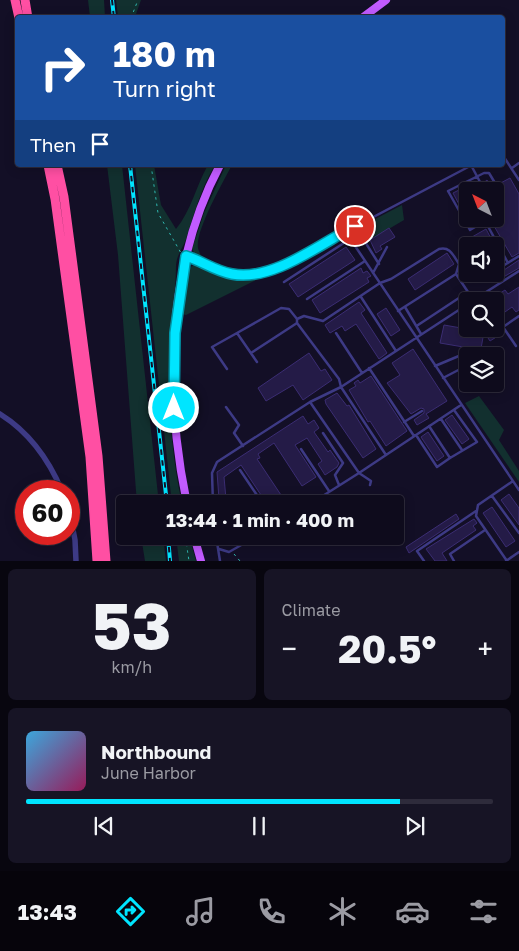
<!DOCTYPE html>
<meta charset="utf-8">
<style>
:root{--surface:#0e0b1c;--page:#171425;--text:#f1f3f6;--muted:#9b9ba3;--line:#2e2b3b;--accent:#00e5ff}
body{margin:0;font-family:"Golos Text",sans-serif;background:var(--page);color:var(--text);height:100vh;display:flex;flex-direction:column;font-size:19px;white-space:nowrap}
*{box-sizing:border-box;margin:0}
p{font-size:16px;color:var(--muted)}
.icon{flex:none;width:28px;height:28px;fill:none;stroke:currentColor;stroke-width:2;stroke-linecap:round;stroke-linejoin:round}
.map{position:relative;height:561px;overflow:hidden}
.side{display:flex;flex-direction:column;gap:8px;padding:8px;background:#08060f;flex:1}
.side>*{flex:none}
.hud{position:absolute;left:15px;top:15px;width:490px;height:152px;border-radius:5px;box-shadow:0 2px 12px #0003,0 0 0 1px var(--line);background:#1a4fa0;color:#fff;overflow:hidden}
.needle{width:32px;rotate:318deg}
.controls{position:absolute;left:459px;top:182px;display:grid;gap:10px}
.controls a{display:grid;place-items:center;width:45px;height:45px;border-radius:5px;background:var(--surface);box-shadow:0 2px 12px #0003,0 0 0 1px var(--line);font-size:25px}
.speed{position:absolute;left:15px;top:480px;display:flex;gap:10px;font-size:25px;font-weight:700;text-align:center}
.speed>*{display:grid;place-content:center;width:65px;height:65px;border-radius:50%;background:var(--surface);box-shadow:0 2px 12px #0003,0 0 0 1px var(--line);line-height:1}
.speed .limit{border:8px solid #d22;background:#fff;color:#111}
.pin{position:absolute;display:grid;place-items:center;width:42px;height:42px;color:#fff;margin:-21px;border:2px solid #fff;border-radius:50%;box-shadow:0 1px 5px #0007}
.me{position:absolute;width:55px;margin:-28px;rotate:0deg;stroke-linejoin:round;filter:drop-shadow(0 0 4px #0008)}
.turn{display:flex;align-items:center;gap:18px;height:105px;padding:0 15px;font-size:22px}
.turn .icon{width:65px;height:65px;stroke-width:2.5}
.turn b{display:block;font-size:35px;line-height:42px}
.then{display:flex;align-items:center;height:48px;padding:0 15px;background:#0003;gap:10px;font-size:19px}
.big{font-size:38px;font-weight:700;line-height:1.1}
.side .widget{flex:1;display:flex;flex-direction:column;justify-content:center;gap:8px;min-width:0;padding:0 18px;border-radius:8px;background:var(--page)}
.side .dial{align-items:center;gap:0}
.dial b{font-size:65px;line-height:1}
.song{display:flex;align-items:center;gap:15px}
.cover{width:60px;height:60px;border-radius:8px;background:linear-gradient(135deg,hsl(200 70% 55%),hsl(330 70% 35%))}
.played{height:5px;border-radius:2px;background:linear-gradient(90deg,var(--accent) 80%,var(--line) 80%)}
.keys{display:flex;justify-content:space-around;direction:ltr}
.heat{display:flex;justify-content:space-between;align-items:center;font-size:28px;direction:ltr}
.side .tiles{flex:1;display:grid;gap:8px;grid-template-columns:1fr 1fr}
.widget:last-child{grid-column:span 2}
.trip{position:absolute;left:116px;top:495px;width:288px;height:50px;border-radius:5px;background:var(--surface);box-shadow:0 2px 12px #0003,0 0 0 1px var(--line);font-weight:700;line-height:50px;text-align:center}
.tabs{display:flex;height:80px;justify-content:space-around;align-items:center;background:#06040b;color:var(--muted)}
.tabs .icon{width:35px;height:35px}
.tabs .selected{color:var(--accent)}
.tabs b{font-size:22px;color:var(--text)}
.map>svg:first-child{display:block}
.green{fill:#12302f}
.building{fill:#241b47;stroke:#3b2d73}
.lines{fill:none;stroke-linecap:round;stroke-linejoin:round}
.path{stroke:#2fb8b0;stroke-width:1;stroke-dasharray:2.5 4;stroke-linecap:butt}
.service{stroke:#3d3a85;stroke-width:2.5}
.tertiary{stroke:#3d3a85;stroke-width:5.5}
.primary{stroke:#c25bff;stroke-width:8}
.motorway{stroke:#ff4fa3;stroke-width:9}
.rail-casing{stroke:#00e5ff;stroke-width:4}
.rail{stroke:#130f26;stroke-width:2;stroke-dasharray:5.5;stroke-linecap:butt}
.route-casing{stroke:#0095a6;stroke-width:12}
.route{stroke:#00e5ff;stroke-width:9}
</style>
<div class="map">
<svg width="519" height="561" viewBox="0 0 519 561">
<rect width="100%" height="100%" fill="#130f26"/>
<!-- green -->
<path class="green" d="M 88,0 L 104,0 L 105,17 L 90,17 Z
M 116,0 L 141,0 L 135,17 L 118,17 Z
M 107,165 L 122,165 L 159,504 L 137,504 L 118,255 Z
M 135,165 L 154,165 L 161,205 L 176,229 C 191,211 196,186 208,165 L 215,165 C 201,188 194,214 186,239 C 183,248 177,254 176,265 C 176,296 170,328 169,360 C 168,408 172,457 182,504 L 172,504 Z
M 226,165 L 232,165 C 223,182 195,231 198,248 C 200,257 206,261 213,266 L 197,258 L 192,249 L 204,213 Z
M 402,205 L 404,220 L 370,240 L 365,227 L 360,230 L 360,227 Z
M 194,265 L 234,278 L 258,279 L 186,315 L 182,314 L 189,268 Z
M 479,396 L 504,430 L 499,440 L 519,471 L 519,482 L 465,403 Z
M 141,536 L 163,536 L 166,561 L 145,561 Z
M 176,536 L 189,536 L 196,561 L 179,561 Z"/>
<!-- building -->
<path class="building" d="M 510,178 L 519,194 L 519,253 L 512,257 L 490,219 L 495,219 L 495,186 Z
M 487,180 L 494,191 L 468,191 L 468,207 L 462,210 L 453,193 L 471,184 L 473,187 L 481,185 Z
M 389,228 L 395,237 L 380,246 L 382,249 L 376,253 L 370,240 Z
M 486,229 L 495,246 L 477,246 L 472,237 Z
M 346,247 L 355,260 L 298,297 L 289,284 Z
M 447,253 L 454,264 L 415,290 L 408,279 Z
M 519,260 L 519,268 L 500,279 L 498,274 Z
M 361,268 L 363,273 L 367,271 L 371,276 L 367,278 L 369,282 L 320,313 L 312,300 Z
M 519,287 L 519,310 L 516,312 L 512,307 L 495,319 L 495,301 L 488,301 L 505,290 L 508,294 Z
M 359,302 L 365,310 L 361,313 L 387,353 L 379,359 L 356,324 L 345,331 L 342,326 L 330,333 L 325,325 Z
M 386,308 L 400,330 L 391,336 L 377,314 Z
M 444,325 L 484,332 L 480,354 L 475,353 L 475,349 L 440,343 Z
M 482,329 L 497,329 L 501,334 L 490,341 Z
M 413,349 L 447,401 L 426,414 L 429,418 L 417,425 L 414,420 L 424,413 L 424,409 L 421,408 L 411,414 L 387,383 L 400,375 L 392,363 Z
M 309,353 L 321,371 L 325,369 L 332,380 L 303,400 L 293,385 L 266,401 L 258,388 Z
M 371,376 L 407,431 L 386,446 L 370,421 L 368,422 L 349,390 L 356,386 L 354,383 L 358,380 L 360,383 Z
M 337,393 L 347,406 L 349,405 L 376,449 L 363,458 L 326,404 L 325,400 Z
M 452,415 L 469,439 L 462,444 L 445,420 Z
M 303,416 L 308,424 L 314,420 L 319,428 L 314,432 L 328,452 L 330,450 L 339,463 L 337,467 L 325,475 L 318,464 L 322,461 L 307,438 L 295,445 L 316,477 L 302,486 L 274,443 L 258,454 L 260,458 L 257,459 L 283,498 L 275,504 L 267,504 L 241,465 L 224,477 L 226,499 L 219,499 L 217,472 Z
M 428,432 L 444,456 L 437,461 L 421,437 Z
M 509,494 L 519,508 L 519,525 L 501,500 Z
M 492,507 L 515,541 L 506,547 L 483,513 Z
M 456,514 L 459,519 L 409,553 L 406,547 Z
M 474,519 L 477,523 L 473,526 L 476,530 L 442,553 L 447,561 L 435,561 L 426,549 Z"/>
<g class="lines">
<!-- path -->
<path class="path" d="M 131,18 L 138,0
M 151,165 L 158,213 L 181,253
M 188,538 L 186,541 L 189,561
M 234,554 L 240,561"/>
<!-- service -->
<path class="service" d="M 502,154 L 519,180
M 471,165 L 480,182
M 512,168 L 519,163
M 484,219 L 508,263
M 485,221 L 470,230 L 448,191 L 484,173 L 489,173 L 495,183
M 355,226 L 379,264
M 345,231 L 519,490
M 187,256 C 222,268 228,280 269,272 L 472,165
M 498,269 L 519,256
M 373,273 L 387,247
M 284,282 L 350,239
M 361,297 L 396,351
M 307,299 L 365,261
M 472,301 L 519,271
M 405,307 L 421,334
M 297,319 L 304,316 L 323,321 L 380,283 L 391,279 L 439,249 C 450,246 453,255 459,264 L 456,274 L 398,311
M 418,325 L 468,292 L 456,274
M 503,327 L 516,346
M 500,329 L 519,316
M 336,333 L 362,373
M 251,353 L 297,323
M 257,362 L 237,333 L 281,308 L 289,309 L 297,319 L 297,323 L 339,379 L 341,387 L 386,455
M 435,366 L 466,353
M 369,368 L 414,436
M 227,369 L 212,347 L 237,333
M 443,378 L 468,365
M 310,402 L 359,473 L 461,405
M 226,407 L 239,425 L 234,433 L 243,446
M 441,419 L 462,450
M 404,422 L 422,411
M 429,426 L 450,458 L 477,442 L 454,410
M 323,433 L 343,463 L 335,475 L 339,485
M 416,435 L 437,467 L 450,458
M 301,449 L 329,491
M 240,470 L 263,504
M 492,496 L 519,533
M 213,504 L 212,473 L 217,462 L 310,402 L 341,387 L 468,304
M 310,504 L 359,473 L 371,481 L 370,485
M 216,536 L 220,561
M 219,549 L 229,552 L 257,536
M 424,561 L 417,551 L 476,511
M 454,561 L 450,554 L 485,530
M 506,561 L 519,552
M 507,561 L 476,516 L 478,505 L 513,481"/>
<!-- tertiary -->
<path class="tertiary" d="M 0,414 C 29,432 49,460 62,491
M 69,509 L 75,540 L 76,561"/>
<!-- primary -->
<path class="primary" d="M 362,18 L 386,0
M 187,504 C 164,394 166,266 220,165
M 194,536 L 201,561"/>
<!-- motorway -->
<path class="motorway" d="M 15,0 L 19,18
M 25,0 L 28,18
M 48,165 L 55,199 L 90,457 L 97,561
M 57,165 L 64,197 L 98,456 L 106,561"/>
<!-- rail casing -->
<g class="rail-casing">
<path id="rail" d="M 112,0 L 114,18
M 130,165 L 167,504
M 168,536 L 170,561"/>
</g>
<!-- rail -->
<use href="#rail" class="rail"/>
</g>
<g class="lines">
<!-- route casing -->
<g class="route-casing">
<path id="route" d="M 174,408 L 175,333 L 186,256 C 202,261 215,271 232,274 C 272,282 320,244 355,226"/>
</g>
<!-- route -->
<use href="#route" class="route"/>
</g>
</svg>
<div class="controls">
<a><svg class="needle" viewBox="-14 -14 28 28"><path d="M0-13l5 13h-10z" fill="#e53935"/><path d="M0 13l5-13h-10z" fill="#9b9ba3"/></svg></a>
<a><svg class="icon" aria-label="sound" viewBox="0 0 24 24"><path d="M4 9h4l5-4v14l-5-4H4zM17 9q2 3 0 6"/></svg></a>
<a><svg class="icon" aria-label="search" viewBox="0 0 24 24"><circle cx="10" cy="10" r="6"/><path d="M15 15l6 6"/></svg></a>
<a><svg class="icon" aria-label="layers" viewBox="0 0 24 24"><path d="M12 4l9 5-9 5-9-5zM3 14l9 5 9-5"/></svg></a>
</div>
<div class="speed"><div class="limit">60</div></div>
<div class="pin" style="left:355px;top:226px;background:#d93025"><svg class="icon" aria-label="arrive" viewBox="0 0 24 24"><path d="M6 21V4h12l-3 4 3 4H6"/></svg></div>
<svg class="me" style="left:174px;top:408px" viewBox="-20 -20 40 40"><circle r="17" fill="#00e5ff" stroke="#fff" stroke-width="3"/><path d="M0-11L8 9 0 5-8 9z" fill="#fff"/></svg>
<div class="trip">13:44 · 1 min · 400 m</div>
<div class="hud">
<div class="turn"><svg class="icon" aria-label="right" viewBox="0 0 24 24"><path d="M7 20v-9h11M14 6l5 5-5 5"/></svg><div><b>180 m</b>Turn right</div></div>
<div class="then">Then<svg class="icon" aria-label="arrive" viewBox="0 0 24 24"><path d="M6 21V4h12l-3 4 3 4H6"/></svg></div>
</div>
</div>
<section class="side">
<div class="tiles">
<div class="widget dial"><b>53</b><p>km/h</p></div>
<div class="widget"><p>Climate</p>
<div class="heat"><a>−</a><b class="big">20.5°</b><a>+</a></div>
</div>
<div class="widget">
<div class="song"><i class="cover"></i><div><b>Northbound</b><p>June Harbor</p></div></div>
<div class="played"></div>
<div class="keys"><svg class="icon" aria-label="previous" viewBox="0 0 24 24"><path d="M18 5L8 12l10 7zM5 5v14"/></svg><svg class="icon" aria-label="pause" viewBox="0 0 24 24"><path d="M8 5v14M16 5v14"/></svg><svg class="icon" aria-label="next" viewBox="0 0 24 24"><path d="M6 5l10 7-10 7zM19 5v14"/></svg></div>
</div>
</div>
</section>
<nav class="tabs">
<b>13:43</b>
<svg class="icon selected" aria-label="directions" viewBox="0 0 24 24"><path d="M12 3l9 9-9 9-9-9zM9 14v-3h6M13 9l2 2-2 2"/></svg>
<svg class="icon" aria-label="music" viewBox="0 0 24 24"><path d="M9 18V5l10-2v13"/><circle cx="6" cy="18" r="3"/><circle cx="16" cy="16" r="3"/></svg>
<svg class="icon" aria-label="phone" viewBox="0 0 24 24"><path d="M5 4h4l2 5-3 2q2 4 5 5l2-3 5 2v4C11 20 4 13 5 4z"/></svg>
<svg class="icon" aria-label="climate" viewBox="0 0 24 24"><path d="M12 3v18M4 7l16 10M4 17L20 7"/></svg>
<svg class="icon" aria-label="car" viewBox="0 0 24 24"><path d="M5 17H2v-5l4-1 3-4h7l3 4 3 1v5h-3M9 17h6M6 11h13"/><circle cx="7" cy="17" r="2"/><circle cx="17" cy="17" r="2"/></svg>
<svg class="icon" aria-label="filters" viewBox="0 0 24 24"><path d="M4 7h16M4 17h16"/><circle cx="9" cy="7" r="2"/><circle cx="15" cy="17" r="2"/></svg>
</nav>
